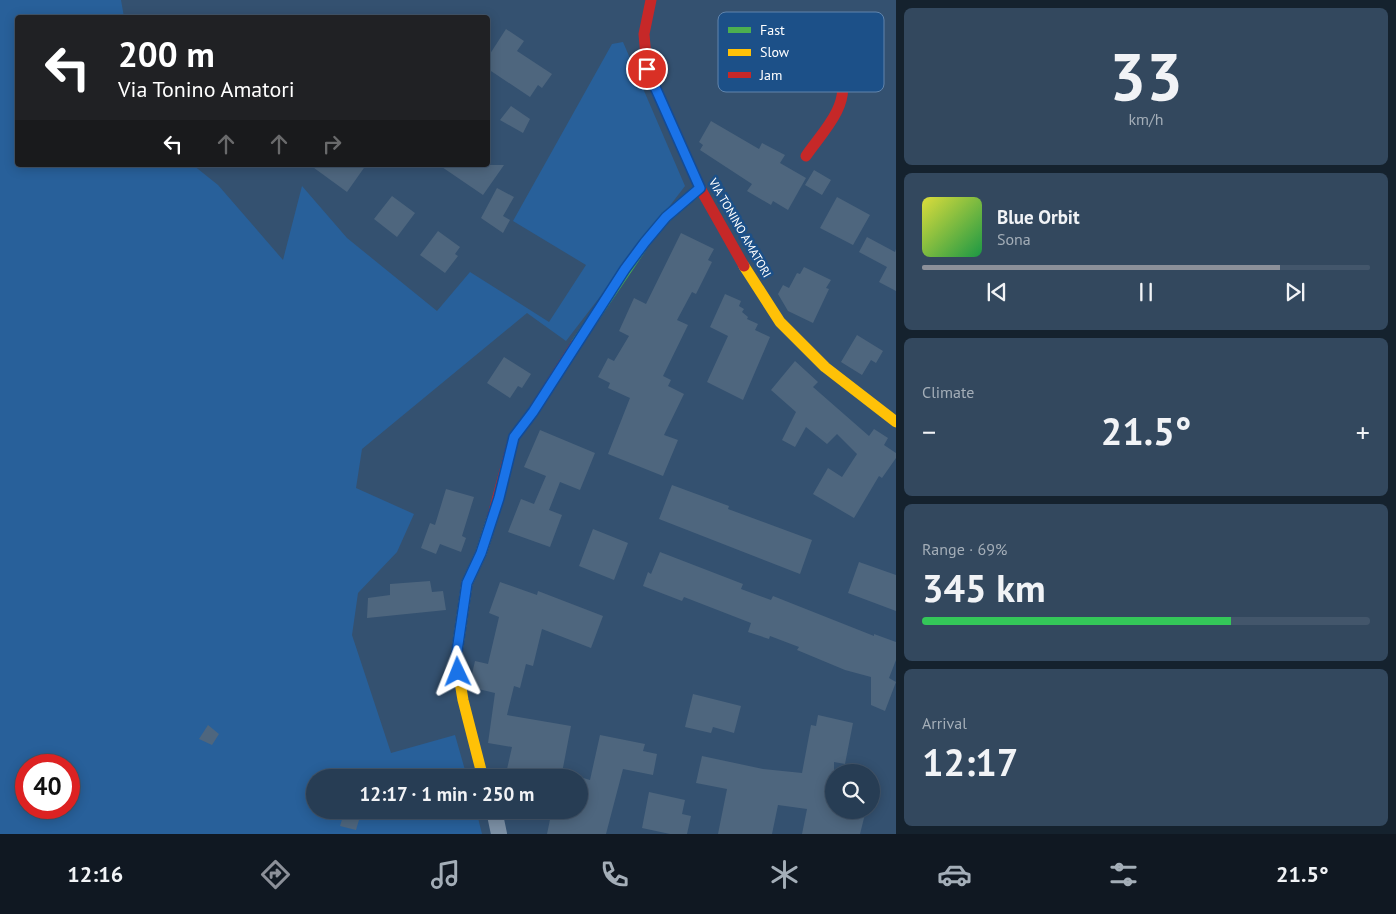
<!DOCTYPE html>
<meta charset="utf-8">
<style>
:root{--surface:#273d54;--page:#33485e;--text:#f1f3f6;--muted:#a4aeb8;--line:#43566b;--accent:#8c9099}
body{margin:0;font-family:"PT Sans",sans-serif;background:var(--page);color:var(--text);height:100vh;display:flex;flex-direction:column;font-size:19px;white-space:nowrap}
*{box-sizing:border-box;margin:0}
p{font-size:16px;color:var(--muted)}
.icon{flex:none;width:28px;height:28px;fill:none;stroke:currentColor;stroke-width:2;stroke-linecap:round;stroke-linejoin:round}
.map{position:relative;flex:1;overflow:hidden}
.panel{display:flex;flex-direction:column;gap:8px;padding:8px;background:#15222e;width:500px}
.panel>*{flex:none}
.hud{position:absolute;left:15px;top:15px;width:475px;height:152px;border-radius:5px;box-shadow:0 2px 12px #0003,0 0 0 1px var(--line);background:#202124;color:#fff;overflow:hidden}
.buttons{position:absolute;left:825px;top:764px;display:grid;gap:10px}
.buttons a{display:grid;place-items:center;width:55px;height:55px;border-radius:50%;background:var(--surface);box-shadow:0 2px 12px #0003,0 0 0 1px var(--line);font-size:25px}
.speed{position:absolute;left:15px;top:754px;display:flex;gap:10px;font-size:25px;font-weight:700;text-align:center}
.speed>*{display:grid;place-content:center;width:65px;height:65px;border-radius:50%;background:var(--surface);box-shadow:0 2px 12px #0003,0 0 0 1px var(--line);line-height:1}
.speed .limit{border:8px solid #d22;background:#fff;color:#111}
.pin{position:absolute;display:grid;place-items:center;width:42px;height:42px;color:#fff;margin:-21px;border:2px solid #fff;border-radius:50%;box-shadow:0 1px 5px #0007}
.me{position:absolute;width:55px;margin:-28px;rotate:358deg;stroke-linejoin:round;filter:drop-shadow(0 0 4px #0008)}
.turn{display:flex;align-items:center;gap:18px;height:105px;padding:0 20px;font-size:22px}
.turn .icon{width:65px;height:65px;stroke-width:2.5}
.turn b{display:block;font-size:35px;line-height:42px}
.lanes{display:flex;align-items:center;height:48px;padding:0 20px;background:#0003;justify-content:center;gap:25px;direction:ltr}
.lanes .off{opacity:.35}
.big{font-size:38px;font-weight:700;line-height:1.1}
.panel .tile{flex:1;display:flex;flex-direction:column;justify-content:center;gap:8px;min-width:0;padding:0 18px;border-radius:8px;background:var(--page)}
.panel .dial{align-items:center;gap:0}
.dial b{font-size:65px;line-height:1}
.song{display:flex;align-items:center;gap:15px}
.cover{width:60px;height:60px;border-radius:8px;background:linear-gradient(135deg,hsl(60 70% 55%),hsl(140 70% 35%))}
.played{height:5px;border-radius:2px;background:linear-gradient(90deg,var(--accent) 80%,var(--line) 80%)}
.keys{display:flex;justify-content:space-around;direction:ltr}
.heat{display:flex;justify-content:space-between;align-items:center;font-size:28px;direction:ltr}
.charge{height:8px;border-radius:4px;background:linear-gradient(90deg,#34c759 69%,var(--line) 0)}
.trip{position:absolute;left:306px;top:769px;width:282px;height:50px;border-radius:25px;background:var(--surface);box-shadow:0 2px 12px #0003,0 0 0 1px var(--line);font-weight:700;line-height:50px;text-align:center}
.menu{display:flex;height:80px;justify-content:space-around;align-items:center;background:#101822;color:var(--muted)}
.menu .icon{width:35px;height:35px}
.menu .on{color:var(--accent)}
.menu b{font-size:22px;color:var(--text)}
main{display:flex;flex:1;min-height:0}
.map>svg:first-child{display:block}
.green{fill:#28609a;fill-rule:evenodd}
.building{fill:#4e667e}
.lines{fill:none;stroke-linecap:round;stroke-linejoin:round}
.street{stroke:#7b8fa4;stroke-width:16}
.fast{stroke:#4caf50;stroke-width:11}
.slow{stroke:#ffc107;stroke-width:11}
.jam{stroke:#c62828;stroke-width:11}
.route-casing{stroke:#114b97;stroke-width:12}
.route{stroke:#1a73e8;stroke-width:9}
.labels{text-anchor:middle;stroke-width:5;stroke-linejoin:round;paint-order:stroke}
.street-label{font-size:12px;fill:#fff;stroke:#1c5088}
.key{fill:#1c5088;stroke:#6084ac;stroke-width:1}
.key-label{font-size:14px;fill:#fff}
</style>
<main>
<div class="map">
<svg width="896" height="834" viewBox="0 0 896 834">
<rect width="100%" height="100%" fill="#345170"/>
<!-- green -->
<path class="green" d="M 0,0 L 121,0 L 124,17 L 18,18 L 18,165 L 193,165 L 218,185 L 283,260 L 302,186 L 347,238 L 437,311 L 470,272 L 549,322 L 586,265 L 513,221 L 612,44 L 623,42 L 685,186 L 566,341 L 527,313 L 362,449 L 356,488 L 414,514 L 397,552 L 358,593 L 352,635 L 391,753 L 455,735 L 467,777 L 315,778 L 315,810 L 476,810 L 482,834 L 0,834 ZM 26,765 L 69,765 L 69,808 L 26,808 Z"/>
<!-- building -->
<path class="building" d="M 506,29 L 524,41 L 517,51 L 552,74 L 542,88 L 538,85 L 530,97 L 488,69 L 488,57 Z
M 511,106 L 530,119 L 523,133 L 500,120 Z
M 711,121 L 759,149 L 762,143 L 785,155 L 780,163 L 806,178 L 788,210 L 773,201 L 771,205 L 747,191 L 752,184 L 700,150 L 703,145 L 699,142 Z
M 310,165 L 366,165 L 347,192 Z
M 439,165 L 504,165 L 483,195 Z
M 814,170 L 831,180 L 822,195 L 805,185 Z
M 497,188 L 514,197 L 503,216 L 510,220 L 503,233 L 481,218 Z
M 392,196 L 415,213 L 397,237 L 374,219 Z
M 837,197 L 870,215 L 853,245 L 820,228 Z
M 438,231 L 460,247 L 455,254 L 458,256 L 445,273 L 420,255 Z
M 681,233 L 714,249 L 708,260 L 712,262 L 696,294 L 692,292 L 677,320 L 688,325 L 663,376 L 671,380 L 668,386 L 684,394 L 664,435 L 678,440 L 663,476 L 608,454 L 630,398 L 608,388 L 610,383 L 598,377 L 608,358 L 614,361 L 629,336 L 619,331 L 634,298 L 646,304 Z
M 867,237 L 895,252 L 896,249 L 896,291 L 879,282 L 887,267 L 859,252 Z
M 804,267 L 831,280 L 826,288 L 829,289 L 813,323 L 788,311 L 778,294 L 783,285 L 789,288 L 797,273 L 800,274 Z
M 725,294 L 741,301 L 739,306 L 744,309 L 742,312 L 748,317 L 747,319 L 758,324 L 755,330 L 770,337 L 743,400 L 707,382 L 728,336 L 710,327 Z
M 857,335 L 883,351 L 876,363 L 871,360 L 862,375 L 841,362 Z
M 504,357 L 531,374 L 522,388 L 518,386 L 510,398 L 487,383 Z
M 795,361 L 818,382 L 813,387 L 869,436 L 874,429 L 888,438 L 884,445 L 896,453 L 896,458 L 882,478 L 879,476 L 854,518 L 813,494 L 828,468 L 842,477 L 857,454 L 837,434 L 827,444 L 806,427 L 795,447 L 782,440 L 796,412 L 771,390 Z
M 540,430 L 595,453 L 580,490 L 560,482 L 549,510 L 562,515 L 550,547 L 508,532 L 521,499 L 534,504 L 546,476 L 524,467 Z
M 672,485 L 729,506 L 728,509 L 812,540 L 800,574 L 659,519 Z
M 446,489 L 474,497 L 462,536 L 466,538 L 461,552 L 440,544 L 436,554 L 421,548 L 430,523 L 435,525 Z
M 593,529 L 628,543 L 614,580 L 579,566 Z
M 660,552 L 743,584 L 741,589 L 771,600 L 773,596 L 874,636 L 874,634 L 896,642 L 896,660 L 889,678 L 896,682 L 885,711 L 871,705 L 871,677 L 845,670 L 797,650 L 799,647 L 770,636 L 769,639 L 748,632 L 751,623 L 684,597 L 682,601 L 643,586 L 648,572 L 651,574 Z
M 859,562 L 896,575 L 896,611 L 848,593 Z
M 430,581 L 432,592 L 443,591 L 446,610 L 367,618 L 368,598 L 390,595 L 390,584 Z
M 500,582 L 537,595 L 538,591 L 603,616 L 591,648 L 542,629 L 533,666 L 526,664 L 520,688 L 514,686 L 507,715 L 571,726 L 561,778 L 505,778 L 512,747 L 488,743 L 495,693 L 474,688 L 472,674 L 475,661 L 488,664 L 499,617 L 489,613 Z
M 693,694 L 741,706 L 734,733 L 713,727 L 711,733 L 685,727 Z
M 818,715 L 853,723 L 845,764 L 834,762 L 834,810 L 866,810 L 860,834 L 802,834 L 807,809 L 778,805 L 772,834 L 718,834 L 727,789 L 696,783 L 702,756 L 763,769 L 802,773 L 811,725 L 816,726 Z
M 208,725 L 219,734 L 212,745 L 199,739 Z
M 600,735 L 645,744 L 643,751 L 657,754 L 653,775 L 623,769 L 606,834 L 547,834 L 552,810 L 580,810 L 580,777 L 590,780 Z
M 649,792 L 685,800 L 682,814 L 691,816 L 687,834 L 670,834 L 642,828 Z
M 345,810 L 362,810 L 356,830 L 340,826 Z"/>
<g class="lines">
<!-- street -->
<path class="street" d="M 494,810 L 499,834"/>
<!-- fast -->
<path class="fast" d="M 576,344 L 645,242 L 666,217 L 700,188"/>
<!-- slow -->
<path class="slow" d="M 744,266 L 780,322 L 825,367 L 896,422
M 483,778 L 463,700 L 456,658 L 467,583 L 481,553 L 492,519"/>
<!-- jam -->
<path class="jam" d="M 651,0 L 644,34 L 647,69 L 700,188 L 744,266
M 806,156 C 820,135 850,106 841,79 C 838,68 831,60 827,50
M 492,519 L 514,437 L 533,412 L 576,344"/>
</g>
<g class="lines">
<!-- route casing -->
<g class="route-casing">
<path id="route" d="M 458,672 L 456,658 L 467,583 L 481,553 L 499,498 L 514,437 L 533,412 L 625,269 L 645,242 L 666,217 L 700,188 L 647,69"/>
</g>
<!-- route -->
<use href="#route" class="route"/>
</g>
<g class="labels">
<!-- street labels -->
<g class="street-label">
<text transform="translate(740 228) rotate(60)" y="4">VIA TONINO AMATORI</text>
</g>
</g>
<!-- legend -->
<rect x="718" y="12" width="166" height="80" rx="8" class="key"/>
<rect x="728" y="27" width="23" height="6" fill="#4caf50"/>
<rect x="728" y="49" width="23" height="7" fill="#ffc107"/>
<rect x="728" y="72" width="23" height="6" fill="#c62828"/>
<g class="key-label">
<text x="760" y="35">Fast</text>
<text x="760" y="57">Slow</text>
<text x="760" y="80">Jam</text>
</g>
</svg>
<div class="buttons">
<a><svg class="icon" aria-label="search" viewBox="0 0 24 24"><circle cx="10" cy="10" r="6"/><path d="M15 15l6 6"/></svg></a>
</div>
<div class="speed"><div class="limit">40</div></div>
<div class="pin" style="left:647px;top:69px;background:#d93025"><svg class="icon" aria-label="arrive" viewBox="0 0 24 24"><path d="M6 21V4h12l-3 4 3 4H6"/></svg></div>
<svg class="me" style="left:458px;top:672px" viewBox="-20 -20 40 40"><path d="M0-17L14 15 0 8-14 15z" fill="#1a73e8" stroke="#fff" stroke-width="4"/></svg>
<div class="trip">12:17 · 1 min · 250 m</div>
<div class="hud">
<div class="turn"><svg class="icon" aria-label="left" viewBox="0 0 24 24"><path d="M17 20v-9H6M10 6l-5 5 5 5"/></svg><div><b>200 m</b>Via Tonino Amatori</div></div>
<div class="lanes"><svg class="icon" aria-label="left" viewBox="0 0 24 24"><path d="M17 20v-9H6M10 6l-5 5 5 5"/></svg><svg class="icon off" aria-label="ahead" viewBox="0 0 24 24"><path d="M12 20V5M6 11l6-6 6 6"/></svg><svg class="icon off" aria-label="ahead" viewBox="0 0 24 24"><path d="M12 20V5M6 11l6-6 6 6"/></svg><svg class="icon off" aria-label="right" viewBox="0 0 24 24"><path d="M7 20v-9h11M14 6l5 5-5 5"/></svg></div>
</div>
</div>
<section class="panel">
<div class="tile dial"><b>33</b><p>km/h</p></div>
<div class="tile">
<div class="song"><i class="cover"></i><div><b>Blue Orbit</b><p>Sona</p></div></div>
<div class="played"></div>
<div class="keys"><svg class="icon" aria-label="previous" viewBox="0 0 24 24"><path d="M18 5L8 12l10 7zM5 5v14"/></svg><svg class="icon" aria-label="pause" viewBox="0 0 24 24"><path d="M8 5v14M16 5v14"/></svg><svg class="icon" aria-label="next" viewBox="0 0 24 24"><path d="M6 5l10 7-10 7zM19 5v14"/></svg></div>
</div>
<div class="tile"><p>Climate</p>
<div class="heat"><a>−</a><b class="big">21.5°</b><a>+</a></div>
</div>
<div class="tile"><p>Range · 69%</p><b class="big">345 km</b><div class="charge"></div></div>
<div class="tile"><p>Arrival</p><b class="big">12:17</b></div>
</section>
</main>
<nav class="menu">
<b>12:16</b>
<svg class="icon on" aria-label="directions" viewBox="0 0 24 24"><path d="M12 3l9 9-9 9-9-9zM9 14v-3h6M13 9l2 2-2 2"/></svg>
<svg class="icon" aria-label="music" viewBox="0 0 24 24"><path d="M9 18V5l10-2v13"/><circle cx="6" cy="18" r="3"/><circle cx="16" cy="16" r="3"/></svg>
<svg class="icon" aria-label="phone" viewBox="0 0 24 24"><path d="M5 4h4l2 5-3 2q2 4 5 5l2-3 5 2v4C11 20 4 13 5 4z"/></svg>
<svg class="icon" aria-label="climate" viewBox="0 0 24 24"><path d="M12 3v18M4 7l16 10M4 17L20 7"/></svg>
<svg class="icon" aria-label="car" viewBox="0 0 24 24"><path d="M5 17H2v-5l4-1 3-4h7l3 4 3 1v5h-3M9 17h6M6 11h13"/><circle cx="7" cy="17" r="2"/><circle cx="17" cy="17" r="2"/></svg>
<svg class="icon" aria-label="filters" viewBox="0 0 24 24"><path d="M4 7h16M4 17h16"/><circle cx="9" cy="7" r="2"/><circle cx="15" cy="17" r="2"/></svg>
<b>21.5°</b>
</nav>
